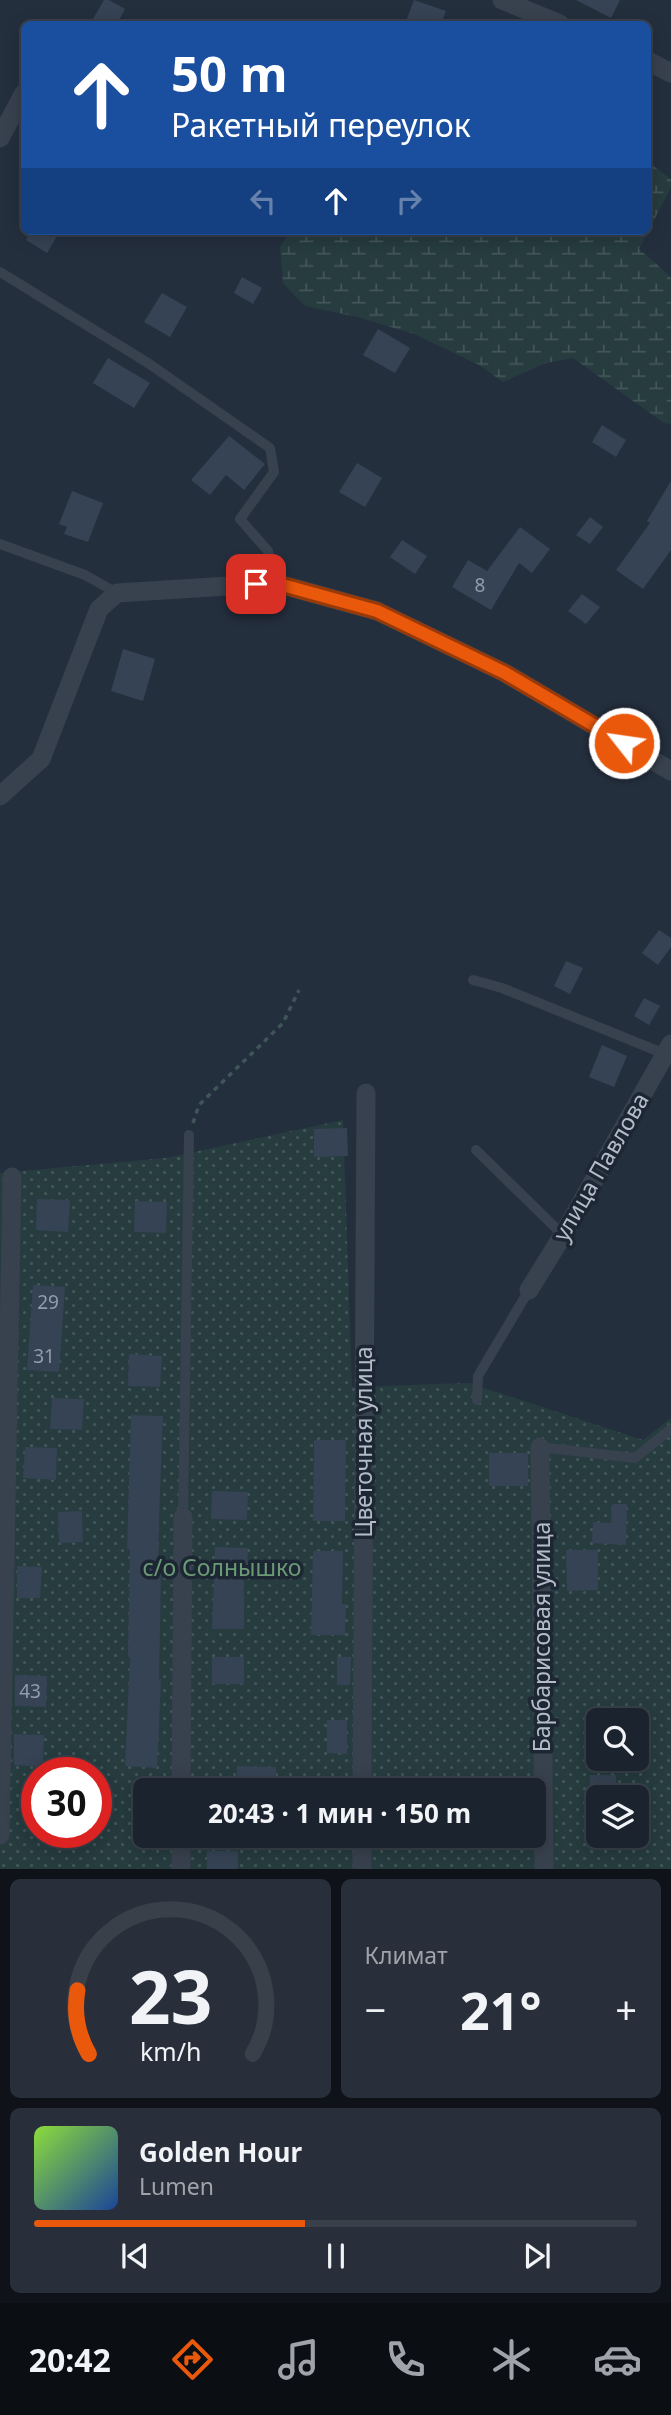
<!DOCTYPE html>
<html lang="ru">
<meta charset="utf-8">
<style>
:root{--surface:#1b232e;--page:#282f3a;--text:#f1f3f6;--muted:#a0a4aa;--line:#39404a;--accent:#ea580c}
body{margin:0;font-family:"Noto Sans",sans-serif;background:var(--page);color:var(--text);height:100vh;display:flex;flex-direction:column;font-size:26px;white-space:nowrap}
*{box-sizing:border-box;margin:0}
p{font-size:23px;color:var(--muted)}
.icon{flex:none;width:38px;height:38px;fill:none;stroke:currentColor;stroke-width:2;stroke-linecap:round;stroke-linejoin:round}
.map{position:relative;height:1869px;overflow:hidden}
.side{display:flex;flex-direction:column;gap:10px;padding:10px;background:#0f1319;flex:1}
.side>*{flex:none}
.top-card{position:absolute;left:21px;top:21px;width:630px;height:214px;border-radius:10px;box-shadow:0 4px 18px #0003,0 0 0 2px var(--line);background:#1a4fa0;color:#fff;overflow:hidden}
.tools{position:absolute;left:586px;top:1708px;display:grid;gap:14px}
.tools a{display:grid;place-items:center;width:63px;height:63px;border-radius:10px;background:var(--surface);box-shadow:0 4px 18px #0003,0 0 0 2px var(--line);font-size:35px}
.speed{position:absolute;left:21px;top:1757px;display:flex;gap:14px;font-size:35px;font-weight:700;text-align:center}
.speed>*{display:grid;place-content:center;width:91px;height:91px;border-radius:50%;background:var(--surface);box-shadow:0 4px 18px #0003,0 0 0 2px var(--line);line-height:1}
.speed .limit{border:10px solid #d22;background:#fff;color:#111}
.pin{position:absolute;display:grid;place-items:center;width:60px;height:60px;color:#fff;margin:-30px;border-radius:14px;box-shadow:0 4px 10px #0006}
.me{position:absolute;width:77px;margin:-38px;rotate:300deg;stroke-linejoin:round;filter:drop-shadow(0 0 5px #0008)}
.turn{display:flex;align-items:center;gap:24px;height:147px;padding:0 35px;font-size:32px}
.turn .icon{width:91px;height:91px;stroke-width:2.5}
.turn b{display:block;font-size:49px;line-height:60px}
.lanes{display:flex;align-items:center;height:66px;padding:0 35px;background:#0003;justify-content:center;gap:35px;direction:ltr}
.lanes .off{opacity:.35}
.big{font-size:52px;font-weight:700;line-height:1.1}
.side .widget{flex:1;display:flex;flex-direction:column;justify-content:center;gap:10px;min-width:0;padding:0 24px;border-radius:10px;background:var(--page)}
.side .dial{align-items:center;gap:0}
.dial svg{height:182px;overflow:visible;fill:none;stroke:var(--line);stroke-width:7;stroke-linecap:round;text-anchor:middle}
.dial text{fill:var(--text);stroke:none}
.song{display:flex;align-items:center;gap:21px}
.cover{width:84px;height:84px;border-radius:10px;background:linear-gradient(135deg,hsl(90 70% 55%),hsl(220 70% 35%))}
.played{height:7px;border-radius:4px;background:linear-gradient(90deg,var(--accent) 45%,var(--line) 45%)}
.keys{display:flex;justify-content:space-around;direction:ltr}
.heat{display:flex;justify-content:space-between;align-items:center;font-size:38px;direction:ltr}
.side .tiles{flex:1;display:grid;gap:10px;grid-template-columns:1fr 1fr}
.widget:last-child{grid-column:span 2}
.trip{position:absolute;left:133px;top:1778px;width:413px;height:70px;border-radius:10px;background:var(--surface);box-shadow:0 4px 18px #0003,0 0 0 2px var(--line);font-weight:700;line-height:70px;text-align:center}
.tabs{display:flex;height:112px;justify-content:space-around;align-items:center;background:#0b0e12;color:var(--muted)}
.tabs .icon{width:49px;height:49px}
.tabs .selected{color:var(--accent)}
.tabs b{font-size:32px;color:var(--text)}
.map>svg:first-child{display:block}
.wetland{fill:url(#wetland-marsh)}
.park{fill:url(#park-dots);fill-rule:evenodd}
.building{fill:#364354}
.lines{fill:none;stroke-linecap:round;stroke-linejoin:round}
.path{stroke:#3f5557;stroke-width:3.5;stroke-dasharray:5 5;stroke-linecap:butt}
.service{stroke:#38414e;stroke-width:10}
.minor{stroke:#38414e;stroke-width:19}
.route-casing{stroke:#983908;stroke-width:18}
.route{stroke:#ea580c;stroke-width:12}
.labels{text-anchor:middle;stroke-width:7;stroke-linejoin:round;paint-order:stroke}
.number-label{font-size:19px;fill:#929caa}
.street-label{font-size:23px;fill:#b4bcc9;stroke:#1d2633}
.park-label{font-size:23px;fill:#6b9a76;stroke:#1d2633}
</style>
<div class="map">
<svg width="671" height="1869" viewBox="0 0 671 1869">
<defs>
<pattern id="wetland-marsh" width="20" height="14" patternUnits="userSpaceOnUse" patternTransform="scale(1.75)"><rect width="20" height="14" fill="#263c3f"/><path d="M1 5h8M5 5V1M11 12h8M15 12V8" fill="none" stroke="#435659"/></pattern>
<pattern id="park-dots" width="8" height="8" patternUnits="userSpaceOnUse" patternTransform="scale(1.75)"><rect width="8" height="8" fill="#263c3f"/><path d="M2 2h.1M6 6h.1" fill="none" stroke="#435659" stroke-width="1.8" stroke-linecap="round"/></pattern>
</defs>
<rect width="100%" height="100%" fill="#242f3e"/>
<!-- wetland -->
<path class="wetland" d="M 648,162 L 671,179 L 671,187 L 639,249 L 671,277 L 671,424 L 664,423 L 573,358 L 546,363 L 503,382 L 479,365 L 414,334 L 357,317 L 305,306 L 283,283 L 280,247 L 290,231 L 648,231 Z"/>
<!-- park -->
<path class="park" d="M 343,1120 L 352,1387 L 469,1383 L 643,1440 L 671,1418 L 671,1869 L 0,1869 L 0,1173 L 166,1158 ZM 598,1720 L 637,1720 L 637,1759 L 598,1759 ZM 37,1773 L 96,1773 L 96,1832 L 37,1832 ZM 145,1790 L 534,1790 L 534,1836 L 145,1836 ZM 598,1797 L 637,1797 L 637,1836 L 598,1836 Z"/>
<!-- building -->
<path class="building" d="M 104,0 L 109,0 L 125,9 L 117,24 L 90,24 Z
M 414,0 L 446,11 L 441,24 L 405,24 Z
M 576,0 L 620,0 L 611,18 Z
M 31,231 L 60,231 L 47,253 L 26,240 Z
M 242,277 L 262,288 L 253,304 L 234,293 Z
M 162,293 L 187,307 L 170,337 L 144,322 Z
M 378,329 L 410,348 L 395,373 L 363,355 Z
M 108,358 L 150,383 L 134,408 L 93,383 Z
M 602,425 L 626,440 L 616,457 L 592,442 Z
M 229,436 L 265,464 L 244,490 L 226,475 L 210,495 L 191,480 Z
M 357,463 L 382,478 L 365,507 L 339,492 Z
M 671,481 L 671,550 L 643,589 L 616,570 L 650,523 L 647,521 Z
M 72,491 L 103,503 L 88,542 L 64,534 L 67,527 L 59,524 Z
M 590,517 L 603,527 L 590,544 L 576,535 Z
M 520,527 L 550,549 L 532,573 L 519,563 L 491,610 L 452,587 L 468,560 L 487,571 Z
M 402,540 L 427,556 L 415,574 L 390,557 Z
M 582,594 L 600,607 L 586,624 L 568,611 Z
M 123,649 L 155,659 L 143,701 L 111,691 Z
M 659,930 L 671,938 L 671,947 L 658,965 L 642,953 Z
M 566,961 L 583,968 L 570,994 L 554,986 Z
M 644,998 L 660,1006 L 649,1025 L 634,1016 Z
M 602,1045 L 627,1056 L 614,1087 L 589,1077 Z
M 347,1128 L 348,1156 L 314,1157 L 314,1129 Z
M 37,1199 L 70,1200 L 68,1232 L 36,1230 Z
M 135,1201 L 167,1202 L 166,1233 L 134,1232 Z
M 33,1285 L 65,1287 L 59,1372 L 27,1370 Z
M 129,1354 L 162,1356 L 160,1387 L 128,1386 Z
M 52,1398 L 84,1399 L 82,1430 L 50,1429 Z
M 131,1415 L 163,1416 L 159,1519 L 158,1573 L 161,1574 L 159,1679 L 161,1679 L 157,1768 L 125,1766 L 130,1657 L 128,1657 L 130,1549 L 127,1549 Z
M 314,1440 L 346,1440 L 345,1521 L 313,1521 Z
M 25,1447 L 57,1448 L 56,1480 L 23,1478 Z
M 489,1453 L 528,1453 L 528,1486 L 489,1486 Z
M 212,1491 L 248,1492 L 247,1520 L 211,1519 Z
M 612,1504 L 627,1504 L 626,1545 L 592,1543 L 593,1522 L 611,1523 Z
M 82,1511 L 83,1542 L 59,1543 L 58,1512 Z
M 215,1547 L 248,1548 L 247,1575 L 244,1575 L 244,1629 L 212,1629 Z
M 566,1550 L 598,1550 L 598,1590 L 567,1591 Z
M 313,1551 L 343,1551 L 342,1604 L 346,1604 L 345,1635 L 311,1635 Z
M 17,1566 L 42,1567 L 40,1598 L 17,1598 Z
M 212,1657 L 244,1657 L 244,1684 L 212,1684 Z
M 337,1657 L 351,1657 L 350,1685 L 337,1685 Z
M 15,1675 L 47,1676 L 46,1707 L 15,1706 Z
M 327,1720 L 347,1720 L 347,1754 L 327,1753 Z
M 14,1734 L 44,1735 L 43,1767 L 14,1765 Z
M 237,1766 L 276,1767 L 276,1790 L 237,1790 Z
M 590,1775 L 616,1775 L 616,1797 L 590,1797 Z
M 207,1851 L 238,1851 L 238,1869 L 207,1869 Z"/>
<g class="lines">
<!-- path -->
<path class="path" d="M 193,1123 L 199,1105 L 283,1023 L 299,990"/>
<!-- service -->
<path class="service" d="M 0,272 L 148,363 L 270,448 L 274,472 L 240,519 L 268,551 L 275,583
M 0,544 L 85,575 L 117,593
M 473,980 L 502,988 L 665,1054
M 476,1150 L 563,1235
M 477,1400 L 478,1376 L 529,1290
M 540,1447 L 635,1458 L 671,1429
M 183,1517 L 189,1135"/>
<!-- minor -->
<path class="minor" d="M 502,0 L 560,24
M 648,61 L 671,73
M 0,138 L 24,93
M 0,796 L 41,759 L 99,609 L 117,593 L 275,583 L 377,611 L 505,673 L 671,771
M 529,1290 L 563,1235 L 671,1044
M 540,1447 L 544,1869
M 181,1790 L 183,1517
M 362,1790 L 366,1093
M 0,1835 L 12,1177
M 181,1869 L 181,1836
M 362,1869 L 362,1836"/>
</g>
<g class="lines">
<!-- route casing -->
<g class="route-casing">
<path id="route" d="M 256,584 L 275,583 L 377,611 L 505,673 L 624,743"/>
</g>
<!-- route -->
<use href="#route" class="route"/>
</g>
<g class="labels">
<!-- number labels -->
<g class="number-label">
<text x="480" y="592">8</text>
<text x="48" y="1309">29</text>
<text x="44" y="1363">31</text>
<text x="30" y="1698">43</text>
</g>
<!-- street labels -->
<g class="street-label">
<text transform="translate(601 1167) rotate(-60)" y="8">улица Павлова</text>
<text transform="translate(364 1442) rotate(-90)" y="8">Цветочная улица</text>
<text transform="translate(542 1637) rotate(-90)" y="8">Барбарисовая улица</text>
</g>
<!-- park labels -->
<g class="park-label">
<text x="222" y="1576">с/о Солнышко</text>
</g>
</g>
</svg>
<div class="tools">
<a><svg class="icon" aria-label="search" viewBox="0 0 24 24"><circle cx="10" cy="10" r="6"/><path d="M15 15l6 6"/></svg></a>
<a><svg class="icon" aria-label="layers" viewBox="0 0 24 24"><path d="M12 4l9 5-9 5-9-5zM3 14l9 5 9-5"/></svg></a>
</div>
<div class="speed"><div class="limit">30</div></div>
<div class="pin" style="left:256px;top:584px;background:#d93025"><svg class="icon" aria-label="arrive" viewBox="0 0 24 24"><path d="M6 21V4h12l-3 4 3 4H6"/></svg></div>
<svg class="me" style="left:624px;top:743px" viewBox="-20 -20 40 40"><circle r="17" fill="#ea580c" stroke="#fff" stroke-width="3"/><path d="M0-11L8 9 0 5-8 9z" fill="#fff"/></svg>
<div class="trip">20:43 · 1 мин · 150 m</div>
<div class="top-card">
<div class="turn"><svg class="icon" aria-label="ahead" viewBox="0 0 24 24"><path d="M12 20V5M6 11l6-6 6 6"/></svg><div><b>50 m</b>Ракетный переулок</div></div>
<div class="lanes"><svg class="icon off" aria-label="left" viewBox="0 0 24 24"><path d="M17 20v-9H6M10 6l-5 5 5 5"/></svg><svg class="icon" aria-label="ahead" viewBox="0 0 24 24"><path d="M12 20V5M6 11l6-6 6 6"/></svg><svg class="icon off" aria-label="right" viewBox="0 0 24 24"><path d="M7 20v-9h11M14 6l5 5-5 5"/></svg></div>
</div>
</div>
<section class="side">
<div class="tiles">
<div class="widget dial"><svg viewBox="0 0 100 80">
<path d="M14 69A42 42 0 1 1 86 69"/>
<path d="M14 69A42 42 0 0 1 9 41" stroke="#ea580c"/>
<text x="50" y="56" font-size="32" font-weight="700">23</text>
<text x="50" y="72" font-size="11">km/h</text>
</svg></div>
<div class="widget"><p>Климат</p>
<div class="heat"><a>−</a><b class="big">21°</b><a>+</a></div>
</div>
<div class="widget">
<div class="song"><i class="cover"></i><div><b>Golden Hour</b><p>Lumen</p></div></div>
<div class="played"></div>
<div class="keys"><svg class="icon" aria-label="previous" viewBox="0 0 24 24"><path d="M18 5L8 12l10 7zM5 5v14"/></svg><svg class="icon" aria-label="pause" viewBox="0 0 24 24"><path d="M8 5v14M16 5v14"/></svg><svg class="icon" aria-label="next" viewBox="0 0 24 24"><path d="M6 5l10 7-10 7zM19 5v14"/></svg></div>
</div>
</div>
</section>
<nav class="tabs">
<b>20:42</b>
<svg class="icon selected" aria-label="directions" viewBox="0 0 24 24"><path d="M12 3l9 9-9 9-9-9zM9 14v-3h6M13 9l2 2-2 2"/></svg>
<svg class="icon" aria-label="music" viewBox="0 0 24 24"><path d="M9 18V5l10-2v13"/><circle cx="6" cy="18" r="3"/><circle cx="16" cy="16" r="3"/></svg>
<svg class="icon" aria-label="phone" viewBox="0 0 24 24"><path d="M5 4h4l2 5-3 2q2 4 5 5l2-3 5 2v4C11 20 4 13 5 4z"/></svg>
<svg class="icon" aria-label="climate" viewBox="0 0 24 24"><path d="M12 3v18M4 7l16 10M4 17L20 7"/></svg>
<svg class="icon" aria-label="car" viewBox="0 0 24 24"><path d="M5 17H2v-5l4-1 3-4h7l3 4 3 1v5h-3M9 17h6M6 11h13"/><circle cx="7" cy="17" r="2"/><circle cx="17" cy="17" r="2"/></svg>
</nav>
